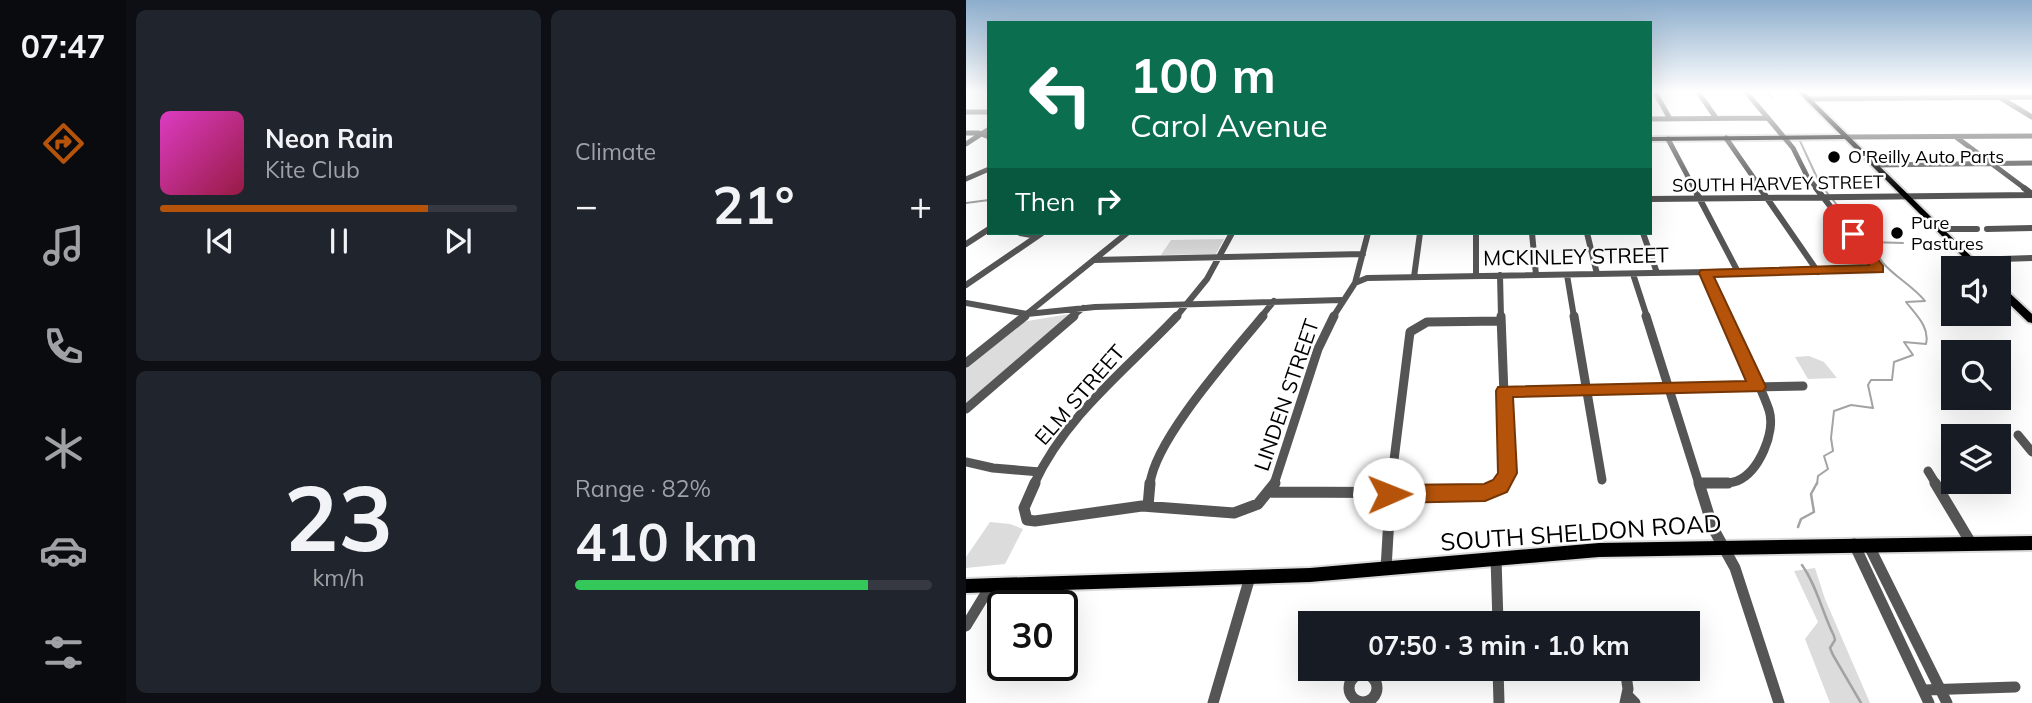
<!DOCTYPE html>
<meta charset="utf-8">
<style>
:root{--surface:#171b24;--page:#20242c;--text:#f1f3f6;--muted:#9ea1a6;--line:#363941;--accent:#b45309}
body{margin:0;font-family:Mulish,sans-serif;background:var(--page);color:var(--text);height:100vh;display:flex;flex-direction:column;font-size:26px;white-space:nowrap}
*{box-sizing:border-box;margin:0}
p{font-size:23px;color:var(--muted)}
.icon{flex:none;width:38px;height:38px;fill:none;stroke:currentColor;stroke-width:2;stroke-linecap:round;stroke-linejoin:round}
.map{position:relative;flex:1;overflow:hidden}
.panel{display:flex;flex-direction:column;gap:10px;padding:10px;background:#0d0f14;width:840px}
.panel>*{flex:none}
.banner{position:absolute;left:21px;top:21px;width:665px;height:214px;border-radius:0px;box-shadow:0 7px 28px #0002;background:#0b6e4f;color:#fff;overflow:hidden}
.fabs{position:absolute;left:975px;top:256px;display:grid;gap:14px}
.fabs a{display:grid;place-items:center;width:70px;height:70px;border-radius:0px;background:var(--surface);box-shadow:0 7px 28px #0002;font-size:35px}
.speed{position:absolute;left:21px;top:590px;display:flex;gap:14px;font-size:35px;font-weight:700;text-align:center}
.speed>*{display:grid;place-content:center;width:91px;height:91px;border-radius:50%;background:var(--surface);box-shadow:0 7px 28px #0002;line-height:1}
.speed .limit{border:4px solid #111;border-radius:10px;background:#fff;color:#111}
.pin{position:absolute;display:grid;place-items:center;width:60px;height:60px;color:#fff;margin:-30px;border-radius:14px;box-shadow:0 4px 10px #0006}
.me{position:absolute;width:77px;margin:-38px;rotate:89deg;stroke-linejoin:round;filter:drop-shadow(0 0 5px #0008)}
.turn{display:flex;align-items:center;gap:24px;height:147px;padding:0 28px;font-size:32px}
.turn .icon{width:91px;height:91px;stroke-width:2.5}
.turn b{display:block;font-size:49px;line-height:60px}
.then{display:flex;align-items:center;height:66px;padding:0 28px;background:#0003;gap:14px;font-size:26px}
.big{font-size:52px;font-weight:700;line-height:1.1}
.panel .card{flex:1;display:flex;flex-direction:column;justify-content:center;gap:10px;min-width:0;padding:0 24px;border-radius:10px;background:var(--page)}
.panel .dial{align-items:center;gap:0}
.dial b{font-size:91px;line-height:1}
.song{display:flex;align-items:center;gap:21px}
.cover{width:84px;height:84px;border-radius:10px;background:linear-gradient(135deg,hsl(310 70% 55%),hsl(340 70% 35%))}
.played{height:7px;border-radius:4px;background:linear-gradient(90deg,var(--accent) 75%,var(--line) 75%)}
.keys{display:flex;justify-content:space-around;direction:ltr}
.heat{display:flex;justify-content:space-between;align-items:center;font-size:38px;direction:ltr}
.charge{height:10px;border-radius:5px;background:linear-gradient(90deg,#34c759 82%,var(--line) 0)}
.panel .tiles{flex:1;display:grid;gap:10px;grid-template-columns:repeat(2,1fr)}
.trip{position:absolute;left:332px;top:611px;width:402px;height:70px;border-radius:0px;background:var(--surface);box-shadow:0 7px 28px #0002;font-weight:700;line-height:70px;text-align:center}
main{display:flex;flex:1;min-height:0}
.menu{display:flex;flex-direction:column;width:126px;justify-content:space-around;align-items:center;background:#090b0e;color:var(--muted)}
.menu .icon{width:49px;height:49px}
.menu .active{color:var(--accent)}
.menu b{font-size:32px;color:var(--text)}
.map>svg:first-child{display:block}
.green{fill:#dcdcdc}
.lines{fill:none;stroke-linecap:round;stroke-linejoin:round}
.stream-far1{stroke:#a3a3a3;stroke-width:2}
.stream{stroke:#a3a3a3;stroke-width:2.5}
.major-casing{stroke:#dbdbdb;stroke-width:4}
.minor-far3{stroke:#555;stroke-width:5}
.minor-far2{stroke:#555;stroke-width:6}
.minor-far1{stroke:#555;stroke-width:9}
.minor{stroke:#555;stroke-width:11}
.major{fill:#000;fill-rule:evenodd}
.route{fill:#b45309;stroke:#753606;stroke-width:2}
.poi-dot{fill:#000;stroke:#fff;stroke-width:2.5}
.labels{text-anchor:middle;stroke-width:5;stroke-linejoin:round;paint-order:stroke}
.far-poi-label{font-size:18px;fill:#000;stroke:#fff;text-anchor:start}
.far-street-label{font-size:18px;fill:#000;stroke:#fff}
.street-label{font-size:21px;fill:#000;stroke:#fff}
.near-street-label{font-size:24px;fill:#000;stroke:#fff}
</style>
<main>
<nav class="menu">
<b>07:47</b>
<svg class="icon active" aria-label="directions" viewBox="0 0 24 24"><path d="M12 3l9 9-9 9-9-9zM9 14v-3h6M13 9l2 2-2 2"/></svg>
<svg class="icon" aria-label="music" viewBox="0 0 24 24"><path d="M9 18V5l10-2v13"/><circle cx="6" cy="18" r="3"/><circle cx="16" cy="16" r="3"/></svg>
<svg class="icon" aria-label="phone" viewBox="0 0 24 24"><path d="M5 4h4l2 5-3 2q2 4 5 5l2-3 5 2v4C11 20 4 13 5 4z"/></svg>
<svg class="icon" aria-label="climate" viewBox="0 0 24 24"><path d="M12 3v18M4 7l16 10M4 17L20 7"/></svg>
<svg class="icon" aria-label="car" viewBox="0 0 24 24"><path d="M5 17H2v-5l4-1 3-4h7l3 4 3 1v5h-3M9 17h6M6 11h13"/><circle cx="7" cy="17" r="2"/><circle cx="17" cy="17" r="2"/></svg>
<svg class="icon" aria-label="filters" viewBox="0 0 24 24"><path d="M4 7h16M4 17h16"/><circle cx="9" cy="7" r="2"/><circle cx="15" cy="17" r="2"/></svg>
</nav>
<section class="panel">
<div class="tiles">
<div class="card">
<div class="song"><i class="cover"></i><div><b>Neon Rain</b><p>Kite Club</p></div></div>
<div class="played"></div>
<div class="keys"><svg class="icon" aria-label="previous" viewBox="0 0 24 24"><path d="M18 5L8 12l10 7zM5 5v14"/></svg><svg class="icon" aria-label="pause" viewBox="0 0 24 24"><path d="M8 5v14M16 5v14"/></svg><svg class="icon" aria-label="next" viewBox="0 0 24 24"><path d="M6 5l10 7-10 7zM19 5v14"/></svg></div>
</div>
<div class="card"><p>Climate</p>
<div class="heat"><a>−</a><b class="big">21°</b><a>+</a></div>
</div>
<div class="card dial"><b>23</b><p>km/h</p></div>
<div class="card"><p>Range · 82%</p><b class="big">410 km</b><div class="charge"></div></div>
</div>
</section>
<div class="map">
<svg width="1066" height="703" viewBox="0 0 1066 703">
<rect width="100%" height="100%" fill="#fff"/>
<!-- green -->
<path class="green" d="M 258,239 L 250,254 L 195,255 L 205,240 Z
M 103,314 L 105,315 L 0,404 L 0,367 L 56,322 Z
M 843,356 L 858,362 L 871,378 L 842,379 L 829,357 Z
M 24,522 L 44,524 L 57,529 L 39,564 L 0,568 L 0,557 Z
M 849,568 L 859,599 L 904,703 L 864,703 L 839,639 L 852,622 L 828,571 Z"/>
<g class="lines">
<!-- stream-far1 -->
<path class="stream-far1" d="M 802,92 L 806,97
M 834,141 L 853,182 L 862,194
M 0,203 L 23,200
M 903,242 L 937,243
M 851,484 L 852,476 L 862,469 L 858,456 L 867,451 L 865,438 L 868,411 L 885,405 L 907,408 L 902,385 L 905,380 L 926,380 L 928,362 L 947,355 L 938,342 L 960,344 C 964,327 950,315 940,302 L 959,301 C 947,286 929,277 917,263 C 912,256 911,251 903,246 L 867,200"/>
<!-- stream -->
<path class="stream" d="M 832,527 L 835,519 L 848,512 L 845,494 L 851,483
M 836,565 C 851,586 856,612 868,636 L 869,640 L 864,648 L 867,655 L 895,703"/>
<!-- major casing -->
<g class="major-casing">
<path id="major" d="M 832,92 L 838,92 L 1017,268 L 1008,268 L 879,139 L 684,141 L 684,137 L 875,135 Z
M 1032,284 L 1035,285 L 1066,314 L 1066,323 L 1062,322 L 1032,293 Z
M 1066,536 L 1066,550 L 633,557 L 344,582 L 0,593 L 0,579 L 344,568 L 633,543 Z"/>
</g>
<!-- minor-far3 -->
<path class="minor-far3" d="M 689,92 L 704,119
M 732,92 L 750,118
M 780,92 L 827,148 L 841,176 L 852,190
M 1033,97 L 1066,117
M 842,99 L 1066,97
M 0,112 L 23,112
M 684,119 L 802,118
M 0,133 L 13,133 L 23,137
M 880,137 L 1066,136
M 990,137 L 1061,190
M 760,138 L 796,190
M 702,139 L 729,190
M 0,144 L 23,129
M 909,165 L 1066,163
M 0,179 L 23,169"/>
<!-- minor-far2 -->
<path class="minor-far2" d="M 728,188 L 772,272
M 794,188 L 852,272
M 1058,188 L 1066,194
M 684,199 L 1066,195
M 974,229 L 1011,229
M 1021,229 L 1066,228
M 54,233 L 71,236
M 510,233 L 510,276
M 566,233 L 570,275
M 621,233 L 631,274
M 677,233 L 691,273
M 0,244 L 23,229
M 128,260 L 397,254
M 1006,260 L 1066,258
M 739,273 L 760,317
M 667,274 L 681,317
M 534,275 L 535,317
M 601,275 L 608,317
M 448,277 L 454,233
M 389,283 L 401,278 L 913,269 L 850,188
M 0,285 L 76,233
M 0,303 L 61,314 L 129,307 L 375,300
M 57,317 L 161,233
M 106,317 L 117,308
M 210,317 L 241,279 L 266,233
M 295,317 L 308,301
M 367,317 L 389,283 L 402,233"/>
<!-- minor-far1 -->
<path class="minor-far1" d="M 608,316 L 636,480
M 680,316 L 733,484
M 0,363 L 59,316
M 538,391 L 837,386
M 0,409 L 108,316
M 1052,435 L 1066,452
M 0,462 L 27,468 L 74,472
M 962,471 L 970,484
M 733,483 C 745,483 759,485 771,481 C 793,472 810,432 803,410 C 792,378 773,346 759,316
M 68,484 C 100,415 160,370 211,316
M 184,484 C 189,439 266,354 297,316
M 308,484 L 352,349 L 368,316
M 425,484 L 444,332 L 461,322 L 535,321
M 535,484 L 541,473 L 535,316"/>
<!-- minor -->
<path class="minor" d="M 69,483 L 58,508 L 61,520 L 69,521 L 176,506 L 268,513 L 292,504 L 309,483
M 733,483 L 747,528 L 769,568 L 813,703
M 733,483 L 762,483
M 969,483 L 1005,543
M 304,492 L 519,493 L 536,483
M 182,506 L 184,483
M 888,544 L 963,703
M 903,546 L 981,703
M 530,558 L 532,623
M 420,569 L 425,483
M 0,626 L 25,585
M 532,668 L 533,703
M 659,668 L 662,689 L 659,703
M383 688a14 14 0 1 1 28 0a14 14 0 1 1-28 0Z
M 957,690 L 1049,687
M 661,695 L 669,703
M 247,703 L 284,577"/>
<!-- major -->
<use href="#major" class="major"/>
</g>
<!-- sky -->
<linearGradient id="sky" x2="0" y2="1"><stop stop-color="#8cadcc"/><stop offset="0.48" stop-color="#fff"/><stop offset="1" stop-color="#fff" stop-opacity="0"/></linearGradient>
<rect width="1066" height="191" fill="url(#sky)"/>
<!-- route -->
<path class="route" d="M 887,231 L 891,232 L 917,266 L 917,272 L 748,277 L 800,387 L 797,391 L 547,397 L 551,473 L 541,492 L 519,501 L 423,503 L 416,500 L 413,494 L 416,488 L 423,485 L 518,484 L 527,480 L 532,473 L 530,391 L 532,387 L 780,381 L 733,273 L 735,270 L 903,265 L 881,234 Z"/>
<!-- markers -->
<g class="poi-dot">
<circle cx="868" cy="157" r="7"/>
<circle cx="931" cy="233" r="7"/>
</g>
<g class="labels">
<!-- far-poi labels -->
<g class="far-poi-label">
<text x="882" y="163">O'Reilly Auto Parts</text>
<text x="945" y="229">Pure<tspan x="945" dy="21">Pastures</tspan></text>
</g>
<!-- far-street labels -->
<g class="far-street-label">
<text transform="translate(812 184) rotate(-1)" y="6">SOUTH HARVEY STREET</text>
</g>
<!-- street labels -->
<g class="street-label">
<text transform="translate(610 257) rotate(-1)" y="7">MCKINLEY STREET</text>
<text transform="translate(114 395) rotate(-49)" y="7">ELM STREET</text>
<text transform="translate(321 395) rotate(-71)" y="7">LINDEN STREET</text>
</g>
<!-- near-street labels -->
<g class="near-street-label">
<text transform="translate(615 533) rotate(-4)" y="8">SOUTH SHELDON ROAD</text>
</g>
</g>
</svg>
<div class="fabs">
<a><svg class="icon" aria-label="sound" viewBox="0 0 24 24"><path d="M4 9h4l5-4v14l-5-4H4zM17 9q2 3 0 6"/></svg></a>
<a><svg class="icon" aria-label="search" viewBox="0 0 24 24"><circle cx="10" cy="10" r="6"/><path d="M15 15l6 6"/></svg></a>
<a><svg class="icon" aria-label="layers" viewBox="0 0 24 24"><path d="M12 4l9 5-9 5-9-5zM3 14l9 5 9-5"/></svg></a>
</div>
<div class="speed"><div class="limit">30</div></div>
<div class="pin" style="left:887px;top:234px;background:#d93025"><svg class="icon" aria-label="arrive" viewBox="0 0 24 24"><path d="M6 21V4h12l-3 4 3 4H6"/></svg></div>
<svg class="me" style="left:423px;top:494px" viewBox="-20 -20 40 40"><circle r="19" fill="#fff"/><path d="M0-13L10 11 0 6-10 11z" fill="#b45309"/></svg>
<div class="trip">07:50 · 3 min · 1.0 km</div>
<div class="banner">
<div class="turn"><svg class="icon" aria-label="left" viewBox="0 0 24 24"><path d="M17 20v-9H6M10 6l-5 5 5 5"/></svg><div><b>100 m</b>Carol Avenue</div></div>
<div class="then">Then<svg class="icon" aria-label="right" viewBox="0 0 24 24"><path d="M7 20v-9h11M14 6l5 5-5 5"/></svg></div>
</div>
</div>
</main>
